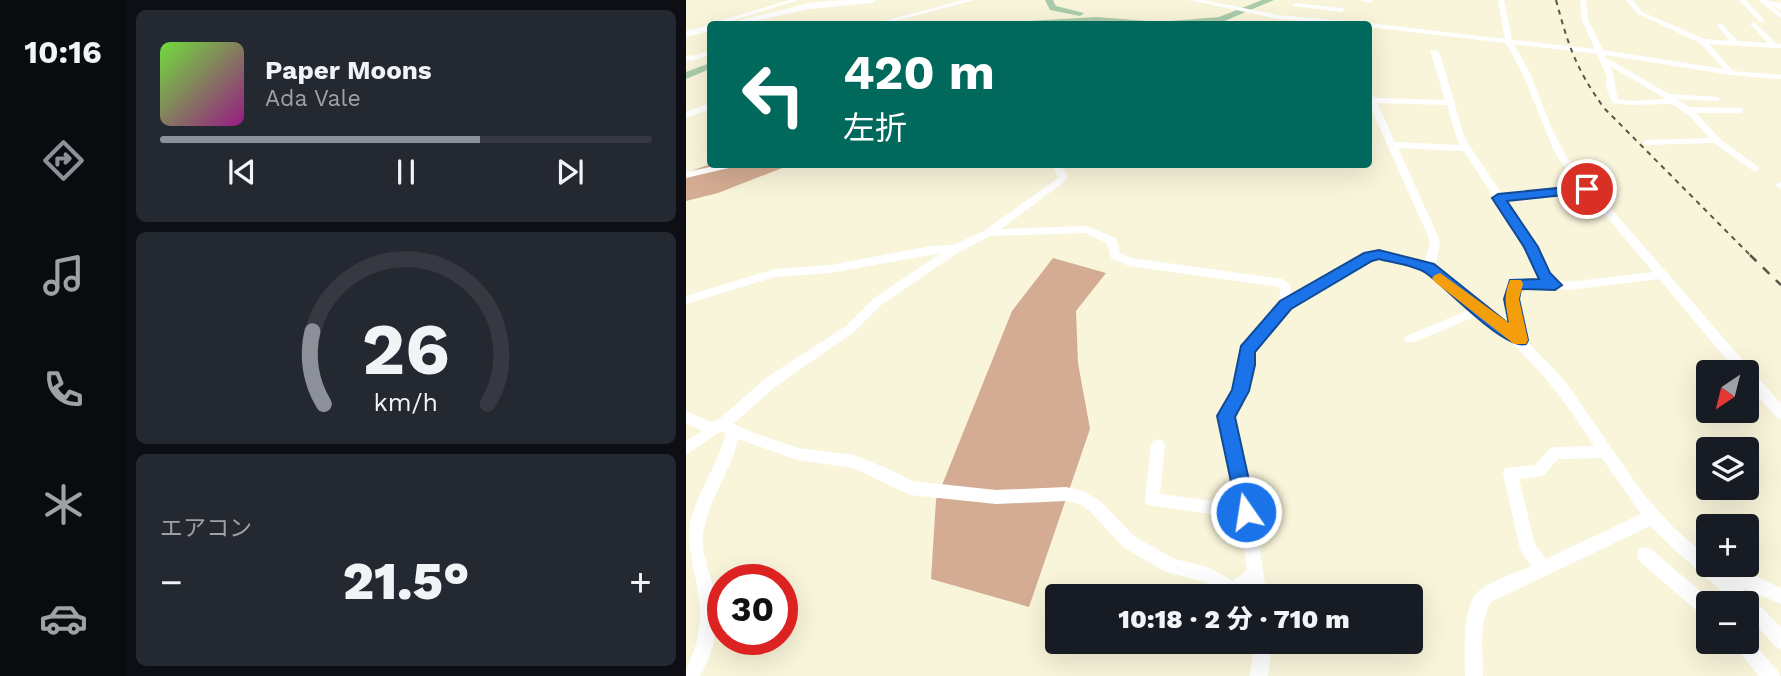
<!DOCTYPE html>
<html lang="ja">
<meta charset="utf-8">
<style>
:root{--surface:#171b24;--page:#242831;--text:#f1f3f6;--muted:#9ea1a6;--line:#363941;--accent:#8c9099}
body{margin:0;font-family:"Work Sans","Noto Sans JP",sans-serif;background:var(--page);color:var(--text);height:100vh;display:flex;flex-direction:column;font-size:26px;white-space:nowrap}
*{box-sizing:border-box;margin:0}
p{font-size:23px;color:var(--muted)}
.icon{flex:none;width:38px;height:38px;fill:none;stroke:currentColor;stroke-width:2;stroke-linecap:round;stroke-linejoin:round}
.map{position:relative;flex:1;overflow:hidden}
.drawer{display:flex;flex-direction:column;gap:10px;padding:10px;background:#0d0f14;width:560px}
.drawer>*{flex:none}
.top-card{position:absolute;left:21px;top:21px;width:665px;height:147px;border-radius:7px;box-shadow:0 7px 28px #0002;background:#00695c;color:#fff;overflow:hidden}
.needle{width:46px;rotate:215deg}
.buttons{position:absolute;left:1010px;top:360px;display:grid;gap:14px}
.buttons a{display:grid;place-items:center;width:63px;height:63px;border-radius:7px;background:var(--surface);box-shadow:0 7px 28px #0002;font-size:35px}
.speed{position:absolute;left:21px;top:564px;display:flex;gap:14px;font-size:35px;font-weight:700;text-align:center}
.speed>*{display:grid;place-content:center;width:91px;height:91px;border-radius:50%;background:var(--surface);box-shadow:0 7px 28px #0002;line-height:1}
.speed .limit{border:10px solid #d22;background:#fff;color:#111}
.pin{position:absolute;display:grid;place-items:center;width:60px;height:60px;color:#fff;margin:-30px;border:4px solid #fff;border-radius:50%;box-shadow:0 2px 7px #0007}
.me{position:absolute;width:77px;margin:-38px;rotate:347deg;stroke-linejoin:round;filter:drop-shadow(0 0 5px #0008)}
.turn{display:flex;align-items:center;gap:24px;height:147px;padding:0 21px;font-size:32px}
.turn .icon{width:91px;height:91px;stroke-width:2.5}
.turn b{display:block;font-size:49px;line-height:60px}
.big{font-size:52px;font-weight:800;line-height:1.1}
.drawer .widget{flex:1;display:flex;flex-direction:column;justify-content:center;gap:10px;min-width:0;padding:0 24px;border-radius:10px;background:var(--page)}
.drawer .dial{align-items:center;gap:0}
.dial svg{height:182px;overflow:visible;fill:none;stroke:var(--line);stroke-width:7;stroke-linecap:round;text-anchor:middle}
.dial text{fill:var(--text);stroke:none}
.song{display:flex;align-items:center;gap:21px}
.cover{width:84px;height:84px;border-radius:10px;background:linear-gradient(135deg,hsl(100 70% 55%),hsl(310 70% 35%))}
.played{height:7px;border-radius:4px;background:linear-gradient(90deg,var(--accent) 65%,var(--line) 65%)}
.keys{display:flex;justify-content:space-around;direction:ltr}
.heat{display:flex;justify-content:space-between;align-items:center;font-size:38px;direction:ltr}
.trip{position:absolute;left:359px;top:584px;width:378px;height:70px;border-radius:7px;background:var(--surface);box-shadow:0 7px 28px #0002;font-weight:800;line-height:70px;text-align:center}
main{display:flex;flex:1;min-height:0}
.tab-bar{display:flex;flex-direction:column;width:126px;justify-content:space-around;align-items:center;background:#090b0e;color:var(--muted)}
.tab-bar .icon{width:49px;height:49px}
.tab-bar .on{color:var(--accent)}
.tab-bar b{font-size:32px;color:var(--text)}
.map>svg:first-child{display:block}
.forest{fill:#d4ac93}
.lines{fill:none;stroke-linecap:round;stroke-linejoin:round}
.river{fill:#aaccab;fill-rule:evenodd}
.minor{fill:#fff;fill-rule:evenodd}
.major{fill:#fff;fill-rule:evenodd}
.highway{fill:#fff;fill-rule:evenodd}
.rail-far1{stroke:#595749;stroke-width:2;stroke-dasharray:5 5;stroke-linecap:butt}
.rail{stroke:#595749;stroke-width:2.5;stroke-dasharray:9 9;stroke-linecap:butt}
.route{fill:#1a73e8;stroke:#114b97;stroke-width:2}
.slow{fill:#f59e0b}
</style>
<main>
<nav class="tab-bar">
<b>10:16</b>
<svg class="icon on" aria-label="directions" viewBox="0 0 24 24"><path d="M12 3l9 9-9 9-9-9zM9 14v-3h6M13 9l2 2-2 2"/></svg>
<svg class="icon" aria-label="music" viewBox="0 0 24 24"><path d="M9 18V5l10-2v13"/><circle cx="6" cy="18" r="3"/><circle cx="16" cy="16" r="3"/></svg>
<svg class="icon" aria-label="phone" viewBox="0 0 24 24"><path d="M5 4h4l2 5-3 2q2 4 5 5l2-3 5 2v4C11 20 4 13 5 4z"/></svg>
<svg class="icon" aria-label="climate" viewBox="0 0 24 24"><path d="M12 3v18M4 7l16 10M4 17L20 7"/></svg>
<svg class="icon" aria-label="car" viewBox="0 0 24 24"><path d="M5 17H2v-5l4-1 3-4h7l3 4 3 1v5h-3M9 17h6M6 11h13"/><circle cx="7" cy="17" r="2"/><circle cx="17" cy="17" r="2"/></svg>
</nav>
<section class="drawer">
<div class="widget">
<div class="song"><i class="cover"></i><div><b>Paper Moons</b><p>Ada Vale</p></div></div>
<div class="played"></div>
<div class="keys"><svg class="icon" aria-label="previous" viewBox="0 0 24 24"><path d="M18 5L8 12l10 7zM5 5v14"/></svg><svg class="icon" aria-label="pause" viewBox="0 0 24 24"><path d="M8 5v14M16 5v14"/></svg><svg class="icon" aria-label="next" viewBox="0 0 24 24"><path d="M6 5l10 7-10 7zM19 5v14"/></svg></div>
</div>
<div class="widget dial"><svg viewBox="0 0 100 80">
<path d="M14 69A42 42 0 1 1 86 69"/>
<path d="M14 69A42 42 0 0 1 9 37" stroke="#8c9099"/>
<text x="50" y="56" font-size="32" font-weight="700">26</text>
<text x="50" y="72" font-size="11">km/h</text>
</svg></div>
<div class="widget"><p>エアコン</p>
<div class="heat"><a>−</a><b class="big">21.5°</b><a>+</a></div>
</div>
</section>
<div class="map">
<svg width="1095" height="676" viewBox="0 0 1095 676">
<rect width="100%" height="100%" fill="#f9f5db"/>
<!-- forest -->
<path class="forest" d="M 24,164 L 104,165 L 32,193 L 0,201 L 0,173 Z
M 367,258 L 420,273 L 390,311 L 392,363 L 404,429 L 343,607 L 245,579 L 250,500 L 326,311 Z"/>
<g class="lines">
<!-- river -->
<path class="river" d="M 359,0 L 367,0 L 370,6 L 398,13 L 394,16 L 364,10 Z
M 576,0 L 588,0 L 534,23 L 480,24 L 485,21 L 533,17 Z
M 410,17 L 462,21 L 467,24 L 338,24 L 343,21 Z
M 24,63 L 24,69 L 0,79 L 0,72 Z"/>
<!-- minor -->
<path class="minor" d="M 103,0 L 113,0 L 34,24 L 24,24 Z
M 277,0 L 288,0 L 197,24 L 187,24 Z
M 504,0 L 517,0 L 592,15 L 671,22 L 675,24 L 653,24 L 592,19 Z
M 673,0 L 687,0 L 687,1 L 684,3 Z
M 812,0 L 818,0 L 826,40 L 909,49 L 896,20 L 894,0 L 900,0 L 902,20 L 917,50 L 1038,69 L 1014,43 L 952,14 L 940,0 L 947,0 L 956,12 L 1018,39 L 1044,41 L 1031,25 L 1035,23 L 1052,41 L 1082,43 L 1064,24 L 1068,22 L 1091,44 L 1095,44 L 1095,48 L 1089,48 L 1023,44 L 1047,71 L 1095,75 L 1095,79 L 1045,75 L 919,55 L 920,58 L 983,94 L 1031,97 L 1035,99 L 1031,101 L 991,99 L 1003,107 L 1057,108 L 1057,112 L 1054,113 L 1010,113 L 1033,138 L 1072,167 L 1074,169 L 1069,172 L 1028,143 L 958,145 L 957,143 L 961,140 L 1023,138 L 1004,116 L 986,104 L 945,105 L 926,103 L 920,86 L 921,77 L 911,54 L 828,44 L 844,73 L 866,129 L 881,158 L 1095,404 L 1095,419 L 1090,417 L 1060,383 L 1060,373 L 1052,373 L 973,279 L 882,290 L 870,288 L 834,288 L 832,299 L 840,340 L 879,381 L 958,495 L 986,526 L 1022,558 L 1022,565 L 1045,565 L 1095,588 L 1095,604 L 1055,587 L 1095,627 L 1095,649 L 1089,646 L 1060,614 L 1060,604 L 1050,604 L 991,552 L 964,526 L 805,602 C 792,624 797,652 797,676 L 779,676 C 779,654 775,605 794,590 C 805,581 832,572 845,566 L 834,549 L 817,473 L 819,468 L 849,465 L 864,448 L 869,447 L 908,446 C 874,392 843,355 793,315 L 728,342 L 720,342 L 718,339 L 720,336 L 785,309 L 743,276 L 739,270 L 693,259 L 685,260 L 622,294 L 603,308 L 567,352 L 567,365 L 562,391 L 549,411 L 547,424 L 568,512 L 581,597 L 565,597 L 564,589 L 554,597 L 542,597 L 519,582 L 480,572 L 437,547 L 404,511 L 394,504 L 380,501 L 310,504 L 224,495 L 167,468 L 112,460 L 52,439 C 45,473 21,500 17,535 C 15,552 22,567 26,582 C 35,614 31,647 14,676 L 0,676 C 0,665 4,661 8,651 C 12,639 14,626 14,614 C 14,582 0,555 4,523 C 11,492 32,465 40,433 L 35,431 L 0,455 L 0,441 L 16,431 L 0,423 L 0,411 L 25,422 L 32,420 L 80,378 L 160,326 L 187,299 L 255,253 L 144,273 L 89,277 L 0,304 L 0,296 L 89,269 L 144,265 L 245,246 L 267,245 L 298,231 L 372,178 L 366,164 L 375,164 L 382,177 L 378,182 L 315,229 L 400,226 L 430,238 L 434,253 L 445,258 L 596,279 L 604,285 L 605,294 L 683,252 L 693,251 L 739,262 L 744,243 L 742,236 L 682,102 L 682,90 L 689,98 L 759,100 L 744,50 L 750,50 L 754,54 L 779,139 L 816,194 L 895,187 L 874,161 L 867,149 L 838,77 L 820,43 L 682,27 L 682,24 L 679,24 L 682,23 L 819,39 ZM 924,66 L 972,94 L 980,99 L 945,101 L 932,99 C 929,87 929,77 924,66 ZM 691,103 L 761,105 L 771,139 L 774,145 L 709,142 ZM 712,148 L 778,151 L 840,248 L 856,280 L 825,281 L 820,299 L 826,328 L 749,267 L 754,243 L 752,236 ZM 900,192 L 967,272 L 882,282 L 867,279 L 850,247 L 820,200 ZM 399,233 L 421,243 L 425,258 L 443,266 L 593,287 L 594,289 L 593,304 L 555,351 L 555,365 L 549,389 L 535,409 L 533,424 L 551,504 L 474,494 L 479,445 L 477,441 L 472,439 L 467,441 L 465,445 L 459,500 L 461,505 L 553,518 L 561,570 L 547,581 L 522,567 L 489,559 L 449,537 L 414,501 L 397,491 L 380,487 L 310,490 L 226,481 L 205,470 L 168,455 L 112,448 L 68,433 L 47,424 L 90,386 L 168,332 L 195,305 L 273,252 L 304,236 ZM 916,458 L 955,514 L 860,559 L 849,545 L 833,479 L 857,476 L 872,459 Z
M 1053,0 L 1060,0 L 1078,20 L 1078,22 L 1074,22 Z
M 1073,0 L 1079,0 L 1095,13 L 1095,18 L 1074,2 Z
M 609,3 L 656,8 L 659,10 L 656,12 L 607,6 L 606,5 Z
M 24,51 L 24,55 L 5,61 L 0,60 L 0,55 L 5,56 Z
M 24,103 L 24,109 L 0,118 L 0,112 Z
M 39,164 L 60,164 L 0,178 L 0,172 Z
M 1094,182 L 1095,182 L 1095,189 L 1089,185 Z
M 959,547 L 965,549 L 1028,603 L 1022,604 L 1022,617 L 1016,615 L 953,561 L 951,555 L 953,549 Z
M 1060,635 L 1091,670 L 1094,676 L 1073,676 L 1050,648 L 1047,642 L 1060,642 Z
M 568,642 L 586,642 L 582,676 L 564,676 Z"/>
<!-- major -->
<path class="major" d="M 159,0 L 190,0 L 186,3 L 123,9 L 54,24 L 39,24 L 123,3 Z
M 24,25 L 24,31 L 0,37 L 0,31 Z"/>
<!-- highway -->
<path class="highway" d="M 1078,0 L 1095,3 L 1095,10 L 1079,2 Z"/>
<!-- rail-far1 -->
<path class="rail-far1" d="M 870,0 C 882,45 890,69 918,108 L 1066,257"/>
<!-- rail -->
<path class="rail" d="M 1064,255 L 1095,285"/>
</g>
<!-- route -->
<path class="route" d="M 901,185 L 905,186 L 905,192 L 821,201 L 852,247 L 864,273 L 876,285 L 869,290 L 835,289 L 833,299 L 842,340 L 840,344 C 819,351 759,286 740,273 C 728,265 707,263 693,259 L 686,261 L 605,309 L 569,352 L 569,365 L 563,391 L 549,417 L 570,512 L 567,519 L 560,522 L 553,519 L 531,416 L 546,390 L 555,346 L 594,301 L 678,253 L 693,250 L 748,264 L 823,324 L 818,299 L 824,280 L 853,279 L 838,247 L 806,198 L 812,194 Z"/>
<!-- slow -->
<path class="slow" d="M 754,273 L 823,323 C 820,307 817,296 824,280 L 835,280 L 837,284 L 833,299 L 842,340 L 840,344 L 828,344 L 749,282 L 746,278 L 749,275 Z"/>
</svg>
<div class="buttons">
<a><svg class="needle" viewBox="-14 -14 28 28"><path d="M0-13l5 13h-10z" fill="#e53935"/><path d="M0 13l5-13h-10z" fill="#9ea1a6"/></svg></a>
<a><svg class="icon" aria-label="layers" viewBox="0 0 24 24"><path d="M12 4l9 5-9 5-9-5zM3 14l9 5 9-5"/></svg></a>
<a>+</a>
<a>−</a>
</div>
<div class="speed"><div class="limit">30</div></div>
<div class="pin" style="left:901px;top:189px;background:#d93025"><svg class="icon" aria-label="arrive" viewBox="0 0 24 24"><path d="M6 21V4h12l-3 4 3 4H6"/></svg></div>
<svg class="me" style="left:560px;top:512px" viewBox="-20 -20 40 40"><circle r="17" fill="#1a73e8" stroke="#fff" stroke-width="3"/><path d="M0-11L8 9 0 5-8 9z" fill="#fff"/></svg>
<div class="trip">10:18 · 2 分 · 710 m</div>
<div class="top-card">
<div class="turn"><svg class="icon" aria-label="left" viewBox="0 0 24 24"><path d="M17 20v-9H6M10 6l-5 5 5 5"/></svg><div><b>420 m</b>左折</div></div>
</div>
</div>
</main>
